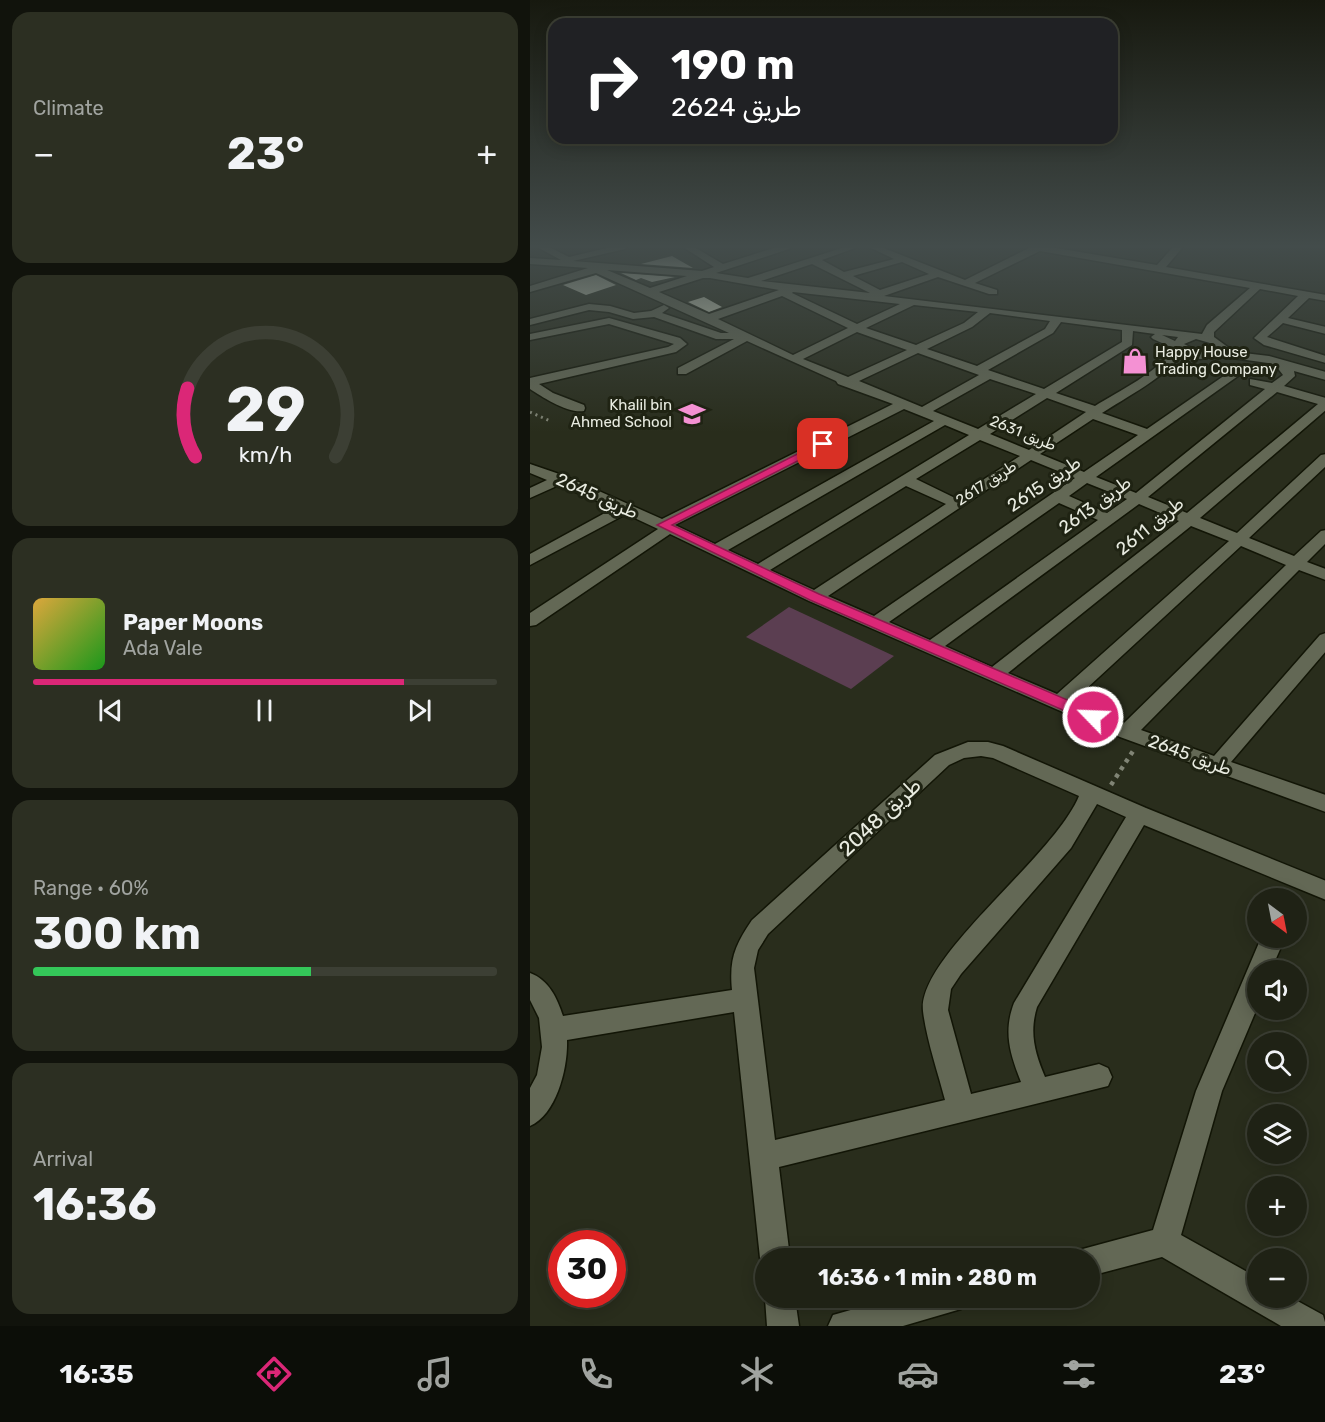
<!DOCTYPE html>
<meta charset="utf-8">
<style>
:root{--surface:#1f2215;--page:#2c2f22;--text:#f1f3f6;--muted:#a1a4a0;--line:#3c3f34;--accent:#db2777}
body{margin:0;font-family:Rubik,Vazirmatn,sans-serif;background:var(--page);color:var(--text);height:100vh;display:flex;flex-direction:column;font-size:22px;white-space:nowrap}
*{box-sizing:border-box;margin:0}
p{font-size:20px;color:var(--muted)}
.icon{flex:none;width:33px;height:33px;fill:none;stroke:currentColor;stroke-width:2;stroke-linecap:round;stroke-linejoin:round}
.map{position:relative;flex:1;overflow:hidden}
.drawer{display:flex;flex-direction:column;gap:12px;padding:12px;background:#11130c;width:530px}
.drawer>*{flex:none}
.guide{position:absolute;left:18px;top:18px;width:570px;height:126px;border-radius:18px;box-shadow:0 3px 15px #0003,0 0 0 2px var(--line);background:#202124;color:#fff;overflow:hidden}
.needle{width:39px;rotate:148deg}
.fabs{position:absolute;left:717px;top:888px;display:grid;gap:12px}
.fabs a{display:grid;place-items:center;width:60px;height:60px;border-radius:50%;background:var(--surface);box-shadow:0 3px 15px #0003,0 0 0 2px var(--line);font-size:30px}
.speed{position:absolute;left:18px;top:1230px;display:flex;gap:12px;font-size:30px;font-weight:700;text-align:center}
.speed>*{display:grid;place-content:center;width:78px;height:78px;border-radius:50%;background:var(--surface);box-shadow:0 3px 15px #0003,0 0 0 2px var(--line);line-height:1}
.speed .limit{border:9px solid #d22;background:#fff;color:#111}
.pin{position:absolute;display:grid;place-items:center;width:51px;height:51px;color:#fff;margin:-26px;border-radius:12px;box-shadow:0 3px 9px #0006}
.me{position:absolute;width:66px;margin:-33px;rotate:294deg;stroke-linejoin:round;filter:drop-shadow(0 0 4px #0008)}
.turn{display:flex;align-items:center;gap:21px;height:126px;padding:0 24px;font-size:27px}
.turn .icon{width:78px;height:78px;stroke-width:2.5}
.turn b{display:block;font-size:42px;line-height:51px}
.big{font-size:45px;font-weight:700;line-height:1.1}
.drawer .widget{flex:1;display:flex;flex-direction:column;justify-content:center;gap:9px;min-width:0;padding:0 21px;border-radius:18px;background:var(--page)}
.drawer .dial{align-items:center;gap:0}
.dial svg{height:156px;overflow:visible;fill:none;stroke:var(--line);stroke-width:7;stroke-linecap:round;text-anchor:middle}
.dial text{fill:var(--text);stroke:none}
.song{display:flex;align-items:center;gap:18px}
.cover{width:72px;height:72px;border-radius:9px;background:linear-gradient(135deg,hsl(40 70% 55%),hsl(120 70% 35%))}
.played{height:6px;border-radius:3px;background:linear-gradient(90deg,var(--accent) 80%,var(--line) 80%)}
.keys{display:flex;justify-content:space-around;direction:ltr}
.heat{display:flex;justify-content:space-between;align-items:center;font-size:33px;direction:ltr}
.charge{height:9px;border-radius:4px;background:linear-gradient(90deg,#34c759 60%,var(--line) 0)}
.trip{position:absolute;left:225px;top:1248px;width:345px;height:60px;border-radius:30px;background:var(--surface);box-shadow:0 3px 15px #0003,0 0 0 2px var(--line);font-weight:700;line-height:60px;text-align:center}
.menu{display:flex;height:96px;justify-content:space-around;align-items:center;background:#0c0e08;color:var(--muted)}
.menu .icon{width:42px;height:42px}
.menu .active{color:var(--accent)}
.menu b{font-size:27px;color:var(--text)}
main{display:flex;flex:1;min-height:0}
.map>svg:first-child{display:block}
.green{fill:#5b3e51}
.building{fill:#cfd5bf}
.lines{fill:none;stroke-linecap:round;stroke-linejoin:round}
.minor-casing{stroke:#121506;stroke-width:3}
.path-far1{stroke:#808475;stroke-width:3;stroke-dasharray:2 4;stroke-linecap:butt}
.path{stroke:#808475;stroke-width:4.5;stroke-dasharray:4 5;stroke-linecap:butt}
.minor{fill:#636855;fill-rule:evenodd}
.route{fill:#db2777;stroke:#8e194d;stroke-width:1.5}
.labels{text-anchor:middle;stroke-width:6;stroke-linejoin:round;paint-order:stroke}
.far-poi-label{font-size:15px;fill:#e8ebe0;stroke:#1f2313;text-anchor:start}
.far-street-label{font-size:15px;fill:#e8ebe0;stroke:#1f2313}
.street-label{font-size:18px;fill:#e8ebe0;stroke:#1f2313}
.near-street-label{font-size:21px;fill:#e8ebe0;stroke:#1f2313}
</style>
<main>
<section class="drawer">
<div class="widget"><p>Climate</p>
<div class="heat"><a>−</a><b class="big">23°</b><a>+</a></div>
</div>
<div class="widget dial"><svg viewBox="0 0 100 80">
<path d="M14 69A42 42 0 1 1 86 69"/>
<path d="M14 69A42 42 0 0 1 10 34" stroke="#db2777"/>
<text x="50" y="56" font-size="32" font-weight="700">29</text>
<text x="50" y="72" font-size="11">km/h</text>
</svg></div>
<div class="widget">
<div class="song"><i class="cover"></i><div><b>Paper Moons</b><p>Ada Vale</p></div></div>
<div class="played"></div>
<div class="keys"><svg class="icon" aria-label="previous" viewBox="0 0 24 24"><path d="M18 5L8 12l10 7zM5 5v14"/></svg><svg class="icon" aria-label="pause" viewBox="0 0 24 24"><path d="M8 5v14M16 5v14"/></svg><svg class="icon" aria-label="next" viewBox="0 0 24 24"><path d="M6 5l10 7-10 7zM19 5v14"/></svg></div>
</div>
<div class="widget"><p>Range · 60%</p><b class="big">300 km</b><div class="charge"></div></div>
<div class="widget"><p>Arrival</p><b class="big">16:36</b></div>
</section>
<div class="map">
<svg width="796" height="1326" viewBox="0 0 796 1326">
<rect width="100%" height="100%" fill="#292d1c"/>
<!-- green -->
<path class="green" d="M 259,607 L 364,656 L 321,689 L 216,637 Z"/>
<!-- building -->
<path class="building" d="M 142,256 L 163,268 L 111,264 Z
M 91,273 L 145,277 L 122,282 L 111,278 L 106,280 Z
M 66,275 L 86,285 L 56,295 L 33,285 Z
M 174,297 L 192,307 L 179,312 L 158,302 Z"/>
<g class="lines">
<!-- minor casing -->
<g class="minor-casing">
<path id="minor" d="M 7,247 L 19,247 L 39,257 L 81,247 L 97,247 L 95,249 L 43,261 L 172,271 L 184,267 L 153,247 L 164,247 L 193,264 L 247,247 L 261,247 L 259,249 L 186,273 L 218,278 L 315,247 L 328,247 L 292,260 L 314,272 L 364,259 L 339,247 L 351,247 L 435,280 L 501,247 L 520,247 L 627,265 L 643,247 L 653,247 L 636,267 L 796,295 L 796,301 L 779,298 L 758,318 L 796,327 L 796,334 L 753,323 L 737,337 L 796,356 L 796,363 L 734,345 L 724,338 L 768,296 L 730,289 L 684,332 L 684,337 L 699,348 L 697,351 L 739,356 L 796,372 L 796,380 L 764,371 L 765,376 L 754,386 L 796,398 L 796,410 L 670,518 L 707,533 L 791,455 L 796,454 L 796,466 L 719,538 L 764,556 L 791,531 L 796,530 L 796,543 L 777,562 L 796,569 L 796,580 L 769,570 L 611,730 L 684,756 L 790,635 L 796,633 L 796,651 L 701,762 L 796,795 L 796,812 L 590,737 L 279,601 L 140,534 L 6,625 L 0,626 L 0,613 L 128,529 L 96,514 L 0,565 L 0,554 L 84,508 L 29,485 L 0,498 L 0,488 L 17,480 L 0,473 L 0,464 L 35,476 L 132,519 L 363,404 L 308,384 L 306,381 L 217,341 L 156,374 L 148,374 L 148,368 L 204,339 L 186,339 L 124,317 L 103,319 L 79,312 L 59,310 L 0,325 L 0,319 L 59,304 L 80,306 L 104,313 L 121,311 L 134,305 L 139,308 L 132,313 L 191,333 L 199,333 L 66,273 L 0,292 L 0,286 L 58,268 L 0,264 L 0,258 L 31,260 ZM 510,251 L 720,288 L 677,325 L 672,334 L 354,296 L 408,277 L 459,294 L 467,294 L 467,290 L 445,283 ZM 372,262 L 399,274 L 350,290 L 323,276 ZM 282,264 L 340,293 L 231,281 ZM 77,270 L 157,276 L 120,288 ZM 173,278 L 180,278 L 249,290 L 179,314 L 129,292 ZM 262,293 L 263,292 L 370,304 L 327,324 ZM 252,296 L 318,328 L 263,355 L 188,319 ZM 384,305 L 448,312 L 434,323 L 386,345 L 336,328 ZM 460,313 L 520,321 L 515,329 L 447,366 L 397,349 L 442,327 ZM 531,322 L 592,330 L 592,342 L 514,389 L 458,370 L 523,333 ZM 603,331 L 625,334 L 621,337 L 623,339 L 643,348 C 631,371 587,392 565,406 L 526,393 L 602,345 ZM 327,332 L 377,350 L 318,377 L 273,359 ZM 632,335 L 648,337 L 645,341 ZM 666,339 L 680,343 L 686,348 L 670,352 L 654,344 ZM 388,353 L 449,375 L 392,407 L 329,381 ZM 652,353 L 670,359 L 688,356 L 738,363 L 746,366 L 753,375 L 742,383 L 720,379 L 720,385 L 735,389 L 606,493 L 566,477 L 708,376 L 706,373 L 698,373 L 617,429 L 572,413 C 592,400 642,373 652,353 ZM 460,379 L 506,394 L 448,429 L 403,411 ZM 747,392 L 788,404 L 657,513 L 618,497 ZM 517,398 L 556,412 L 499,450 L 460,434 ZM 374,409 L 404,421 L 185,544 L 145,525 ZM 563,419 L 608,435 L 554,472 L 510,454 ZM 415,425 L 439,435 L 228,564 L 198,550 ZM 450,440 L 490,456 L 425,498 L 386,479 ZM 501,460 L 545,478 L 344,616 L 298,596 ZM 557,483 L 597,499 L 577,513 L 539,496 ZM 376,486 L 416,504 L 284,590 L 240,570 ZM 529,503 L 568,520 L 400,640 L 359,622 ZM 609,504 L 649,521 L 462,667 L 415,646 ZM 661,526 L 699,541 L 527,694 L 478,673 ZM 711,546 L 756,565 L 594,723 L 543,701 Z
M 79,318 L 150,338 L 157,344 L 146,352 L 9,384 L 23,393 L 54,405 L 55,408 L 54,411 C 39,414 12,397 0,389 L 0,378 L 138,347 L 144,344 L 79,324 L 0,340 L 0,334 Z
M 438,742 L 458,742 L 473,746 L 616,808 L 796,881 L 796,900 L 614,825 L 507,1007 C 499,1033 505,1053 515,1077 L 569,1064 L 578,1068 L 582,1077 L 578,1086 L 249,1167 L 260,1258 L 236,1258 L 236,1269 L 230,1258 L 204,1012 L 37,1040 C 38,1067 27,1114 0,1126 L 0,1088 L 7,1075 L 12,1047 L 9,1018 L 0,1000 L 0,973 C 19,980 27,998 33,1016 L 202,990 C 199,959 205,945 222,920 L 405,755 ZM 451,756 L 463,758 L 549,796 C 524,857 387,957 393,1011 C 396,1038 408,1073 415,1100 L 245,1140 L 224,968 L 228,950 L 238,934 L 419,765 L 434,758 ZM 567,804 L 596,817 L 484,1003 C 473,1032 480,1054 491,1082 L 441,1094 L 418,1010 L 421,989 L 431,974 L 541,848 Z
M 731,938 L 755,938 L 741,970 L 728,970 L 728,1006 L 692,1091 L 651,1235 L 728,1278 L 728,1298 L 762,1298 L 793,1315 L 796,1326 L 751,1326 L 632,1257 L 560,1276 L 560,1258 L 546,1258 L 549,1250 L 623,1230 L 666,1091 Z
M 236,1296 L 236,1298 L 265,1298 L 269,1326 L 237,1326 L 235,1298 Z
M 363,1298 L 435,1298 L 431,1309 L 373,1326 L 298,1326 L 303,1315 Z"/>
</g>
<!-- path-far1 -->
<path class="path-far1" d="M 0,412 L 20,421"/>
<!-- path -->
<path class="path" d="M 581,785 L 603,751"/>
<!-- minor -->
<use href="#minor" class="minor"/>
</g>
<!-- sky -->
<linearGradient id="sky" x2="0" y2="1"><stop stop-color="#17190f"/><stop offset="0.57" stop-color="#434c4b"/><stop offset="1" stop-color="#434c4b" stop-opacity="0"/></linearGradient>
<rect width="796" height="432" fill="url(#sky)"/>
<!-- route -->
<path class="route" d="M 293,441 L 297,442 L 297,446 L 142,525 L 289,594 L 568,713 L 570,717 L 568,721 L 558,721 L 280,600 L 127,525 Z"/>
<!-- icons -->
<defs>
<g id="shop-bare" transform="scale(2.07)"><path d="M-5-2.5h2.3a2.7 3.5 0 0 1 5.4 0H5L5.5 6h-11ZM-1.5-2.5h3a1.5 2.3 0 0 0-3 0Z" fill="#f491d3" stroke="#1f2313" stroke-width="2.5" paint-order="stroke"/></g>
<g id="school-bare" transform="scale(2.07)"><path d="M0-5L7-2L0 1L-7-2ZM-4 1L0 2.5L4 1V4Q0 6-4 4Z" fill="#f491d3" stroke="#1f2313" stroke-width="2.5" paint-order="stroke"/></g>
</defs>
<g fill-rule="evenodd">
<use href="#shop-bare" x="605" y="361"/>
<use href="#school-bare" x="162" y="414"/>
</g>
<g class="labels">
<!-- far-poi labels -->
<g class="far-poi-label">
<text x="625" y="357">Happy House<tspan x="625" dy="17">Trading Company</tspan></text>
<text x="142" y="410" text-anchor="end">Khalil bin<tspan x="142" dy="17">Ahmed School</tspan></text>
</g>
<!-- far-street labels -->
<g class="far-street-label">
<text transform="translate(493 433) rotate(22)" y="5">طريق 2631</text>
<text transform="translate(456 483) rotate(-33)" y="5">طريق 2617</text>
</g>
<!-- street labels -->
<g class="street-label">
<text transform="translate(514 484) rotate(-34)" y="6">طريق 2615</text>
<text transform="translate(67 496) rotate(24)" y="6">طريق 2645</text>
<text transform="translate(565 505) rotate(-36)" y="6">طريق 2613</text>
<text transform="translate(620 526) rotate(-39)" y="6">طريق 2611</text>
<text transform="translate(660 755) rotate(20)" y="6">طريق 2645</text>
</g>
<!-- near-street labels -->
<g class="near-street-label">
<text transform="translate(350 817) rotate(-43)" y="7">طريق 2048</text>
</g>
</g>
</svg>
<div class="fabs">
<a><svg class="needle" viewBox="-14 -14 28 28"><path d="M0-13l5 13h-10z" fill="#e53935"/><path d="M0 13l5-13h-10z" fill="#a1a4a0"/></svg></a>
<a><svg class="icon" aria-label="sound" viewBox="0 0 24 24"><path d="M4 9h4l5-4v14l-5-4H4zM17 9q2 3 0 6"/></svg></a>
<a><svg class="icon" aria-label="search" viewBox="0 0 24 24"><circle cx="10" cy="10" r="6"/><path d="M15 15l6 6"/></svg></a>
<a><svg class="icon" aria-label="layers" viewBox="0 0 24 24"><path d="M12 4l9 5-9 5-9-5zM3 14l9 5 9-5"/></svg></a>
<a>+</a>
<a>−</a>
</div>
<div class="speed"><div class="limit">30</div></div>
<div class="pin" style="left:293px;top:444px;background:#d93025"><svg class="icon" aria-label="arrive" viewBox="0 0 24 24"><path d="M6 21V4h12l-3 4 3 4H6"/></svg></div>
<svg class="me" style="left:563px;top:717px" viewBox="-20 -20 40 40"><circle r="17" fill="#db2777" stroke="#fff" stroke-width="3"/><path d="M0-11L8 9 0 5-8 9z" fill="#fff"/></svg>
<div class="trip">16:36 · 1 min · 280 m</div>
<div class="guide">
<div class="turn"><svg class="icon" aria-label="right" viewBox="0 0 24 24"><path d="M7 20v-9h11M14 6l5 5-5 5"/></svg><div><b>190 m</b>طريق 2624</div></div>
</div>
</div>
</main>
<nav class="menu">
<b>16:35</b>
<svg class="icon active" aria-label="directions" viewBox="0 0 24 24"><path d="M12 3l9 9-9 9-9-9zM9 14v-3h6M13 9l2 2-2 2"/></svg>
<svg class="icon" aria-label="music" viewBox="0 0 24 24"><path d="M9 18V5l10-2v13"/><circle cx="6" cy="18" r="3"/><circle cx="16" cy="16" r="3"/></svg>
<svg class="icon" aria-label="phone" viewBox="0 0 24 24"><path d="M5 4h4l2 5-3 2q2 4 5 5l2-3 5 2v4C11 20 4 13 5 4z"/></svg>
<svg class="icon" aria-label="climate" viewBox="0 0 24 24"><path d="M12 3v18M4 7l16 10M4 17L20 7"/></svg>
<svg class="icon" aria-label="car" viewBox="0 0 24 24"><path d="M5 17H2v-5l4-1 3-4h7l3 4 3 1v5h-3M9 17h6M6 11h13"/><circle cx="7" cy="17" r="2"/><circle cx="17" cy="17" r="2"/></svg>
<svg class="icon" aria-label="filters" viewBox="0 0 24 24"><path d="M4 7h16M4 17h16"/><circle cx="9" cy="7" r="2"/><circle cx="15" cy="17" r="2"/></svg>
<b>23°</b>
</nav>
